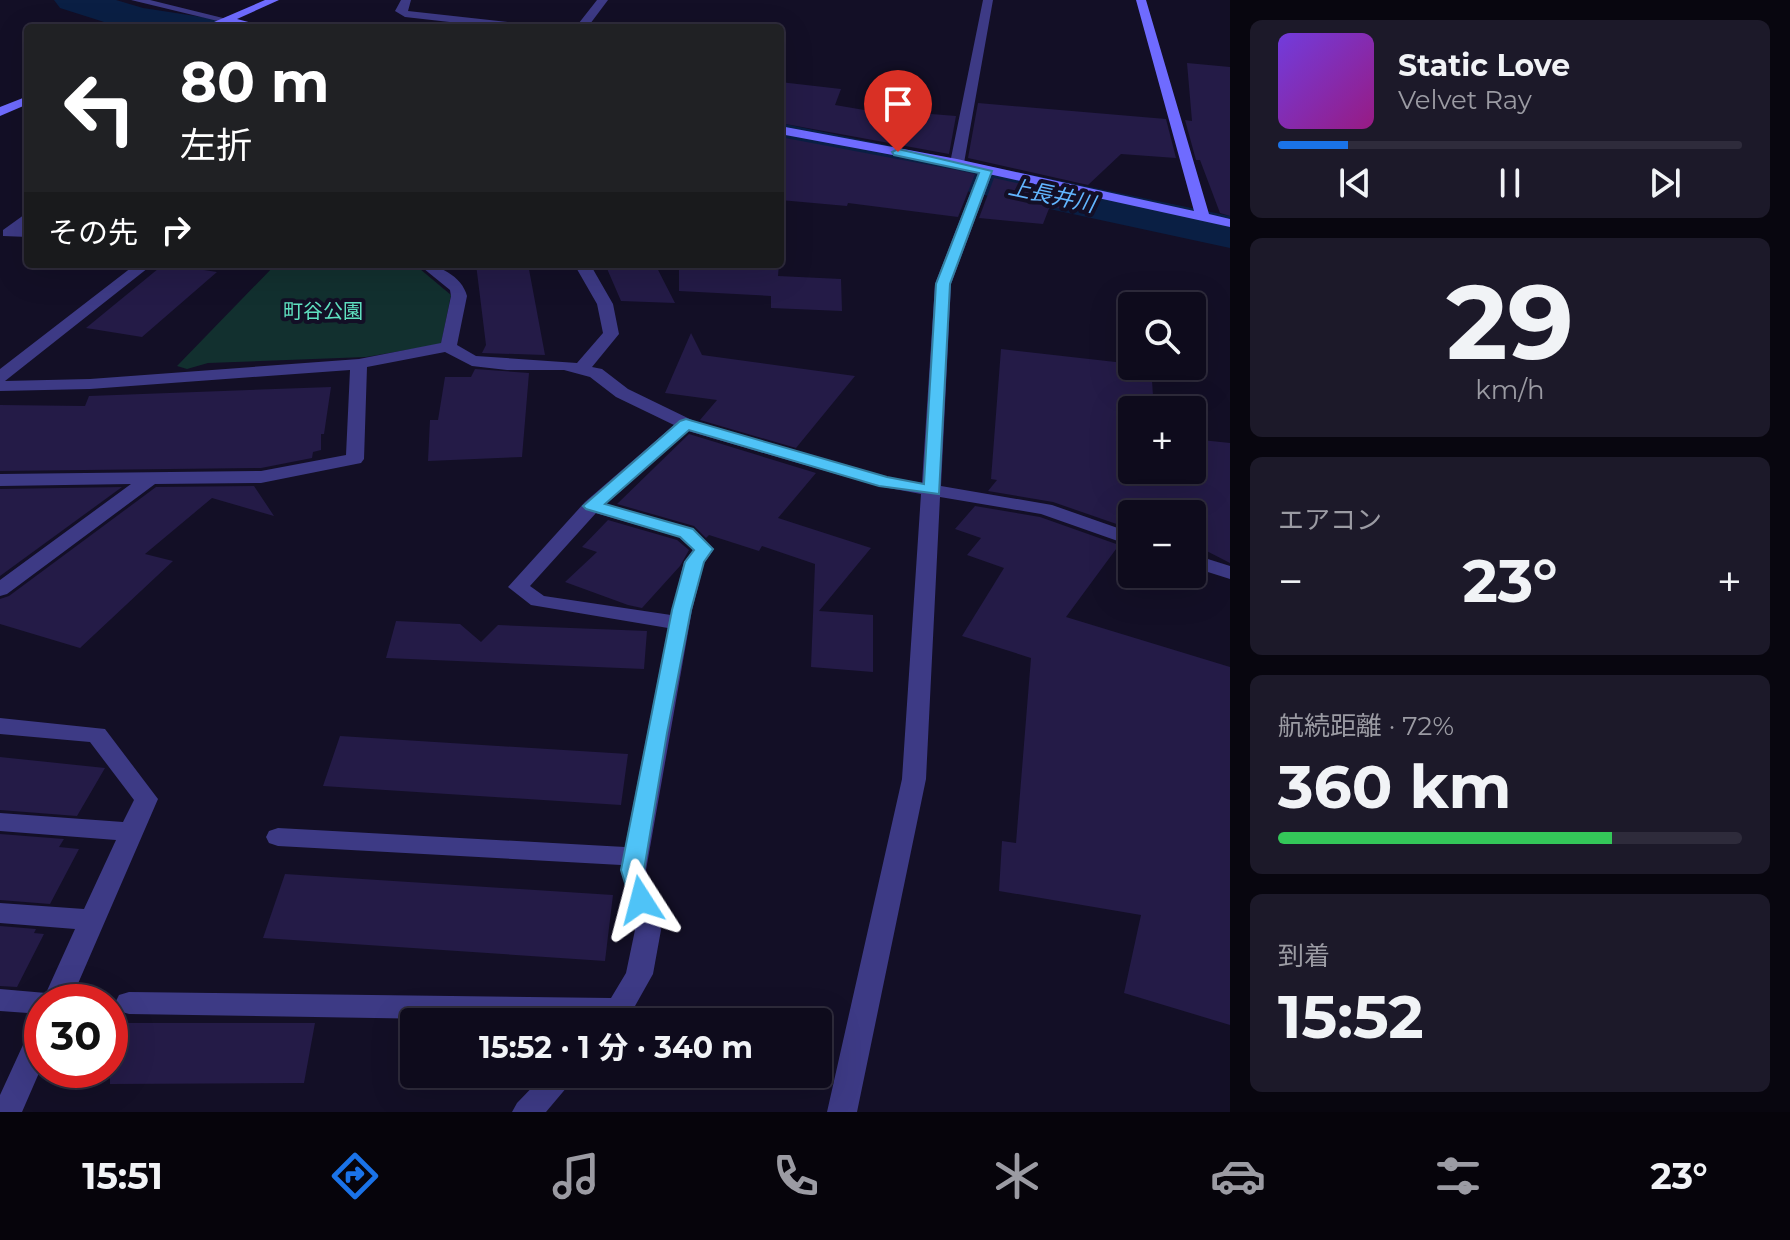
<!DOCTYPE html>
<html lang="ja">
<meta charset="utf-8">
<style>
:root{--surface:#0e0b1c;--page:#1c1929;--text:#f1f3f6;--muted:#9b9ba3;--line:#2e2b3b;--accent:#1a73e8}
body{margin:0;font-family:Montserrat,"Noto Sans JP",sans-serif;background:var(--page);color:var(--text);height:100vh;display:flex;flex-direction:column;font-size:30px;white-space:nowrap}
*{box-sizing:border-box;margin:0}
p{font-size:26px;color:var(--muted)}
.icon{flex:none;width:44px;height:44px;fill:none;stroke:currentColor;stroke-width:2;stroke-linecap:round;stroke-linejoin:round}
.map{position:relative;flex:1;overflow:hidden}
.details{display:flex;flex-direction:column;gap:20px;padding:20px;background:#08060f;width:560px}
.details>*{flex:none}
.guide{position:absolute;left:24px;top:24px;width:760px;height:244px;border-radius:8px;box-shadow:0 8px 32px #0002,0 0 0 2px var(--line);background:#202124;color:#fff;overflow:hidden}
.fabs{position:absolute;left:1118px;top:292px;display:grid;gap:16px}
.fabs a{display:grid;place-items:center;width:88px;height:88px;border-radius:8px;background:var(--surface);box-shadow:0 8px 32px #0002,0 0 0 2px var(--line);font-size:40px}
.speed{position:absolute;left:24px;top:984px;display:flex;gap:16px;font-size:40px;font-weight:700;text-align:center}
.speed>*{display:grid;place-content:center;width:104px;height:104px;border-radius:50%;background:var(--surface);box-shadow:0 8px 32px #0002,0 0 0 2px var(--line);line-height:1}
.speed .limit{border:12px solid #d22;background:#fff;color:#111}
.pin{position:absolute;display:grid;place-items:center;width:68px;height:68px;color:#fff;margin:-82px -34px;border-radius:50% 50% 50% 0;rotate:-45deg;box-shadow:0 0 8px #0007}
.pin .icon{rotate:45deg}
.me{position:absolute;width:88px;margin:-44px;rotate:351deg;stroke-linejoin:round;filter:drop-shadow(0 0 6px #0008)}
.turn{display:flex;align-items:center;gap:28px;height:168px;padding:0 24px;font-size:36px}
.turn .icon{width:104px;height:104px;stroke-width:2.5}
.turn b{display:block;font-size:56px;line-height:68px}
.then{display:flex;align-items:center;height:76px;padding:0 24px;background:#0003;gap:16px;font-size:30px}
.big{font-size:60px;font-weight:700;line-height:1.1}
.details .card{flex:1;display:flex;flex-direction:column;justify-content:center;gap:12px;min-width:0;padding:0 28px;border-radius:12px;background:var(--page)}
.details .dial{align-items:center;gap:0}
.dial b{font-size:104px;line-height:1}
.song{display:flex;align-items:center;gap:24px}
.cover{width:96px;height:96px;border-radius:12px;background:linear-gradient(135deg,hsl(260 70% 55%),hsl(310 70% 35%))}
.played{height:8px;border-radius:4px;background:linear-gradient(90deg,var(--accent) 15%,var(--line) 15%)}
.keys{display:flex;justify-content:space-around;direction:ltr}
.heat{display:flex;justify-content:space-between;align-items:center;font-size:44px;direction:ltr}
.charge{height:12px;border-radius:6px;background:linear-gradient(90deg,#34c759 72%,var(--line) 0)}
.trip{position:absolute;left:400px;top:1008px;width:432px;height:80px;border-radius:8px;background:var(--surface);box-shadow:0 8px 32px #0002,0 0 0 2px var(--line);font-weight:700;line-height:80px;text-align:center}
.dock{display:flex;height:128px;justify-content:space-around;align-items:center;background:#06040b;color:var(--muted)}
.dock .icon{width:56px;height:56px}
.dock .selected{color:var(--accent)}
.dock b{font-size:36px;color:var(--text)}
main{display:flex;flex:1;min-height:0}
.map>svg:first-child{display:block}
.green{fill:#12302f}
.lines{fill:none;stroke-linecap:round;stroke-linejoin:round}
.river{fill:#0a1f44;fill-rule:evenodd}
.building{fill:#241b47}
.street{fill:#3d3a85;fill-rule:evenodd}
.secondary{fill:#6f6bff;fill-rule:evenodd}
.route{fill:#4fc3f7;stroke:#337fa1;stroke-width:2}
.labels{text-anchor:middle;stroke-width:8;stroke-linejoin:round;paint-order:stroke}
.far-park-label{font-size:20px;fill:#5fe0c0;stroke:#130f26}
.far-water-label{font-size:22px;font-style:italic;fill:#62b6ff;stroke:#130f26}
</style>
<main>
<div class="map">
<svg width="1230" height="1112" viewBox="0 0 1230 1112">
<rect width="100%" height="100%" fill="#130f26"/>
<!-- green -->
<path class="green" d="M 276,264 L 414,264 L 451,295 L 441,344 L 366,357 L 208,363 L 187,369 L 177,366 Z"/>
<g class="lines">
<!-- river -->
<path class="river" d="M 54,0 L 116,0 L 143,8 L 215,19 L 221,28 L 123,28 L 60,8 Z
M 780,123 L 1230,216 L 1230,248 L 780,151 Z"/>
</g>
<!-- building -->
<path class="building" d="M 1187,63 L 1230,67 L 1230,216 L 1220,213 L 1200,160 L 1196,160 L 1185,120 L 1192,121 Z
M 780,82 L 841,89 L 835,105 L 917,119 L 919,113 L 956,116 L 949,154 L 780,123 Z
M 978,103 L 1166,119 L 1176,158 L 1121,154 L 1088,185 L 968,158 Z
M 780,137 L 956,170 L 975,174 L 958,217 L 848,203 L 847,206 L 780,200 Z
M 994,178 L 1076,196 L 1062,209 L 1050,206 L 1043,224 L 979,218 Z
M 164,264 L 217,272 L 142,337 L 86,328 Z
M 476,264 L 528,264 L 545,355 L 482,353 L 486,345 Z
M 605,264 L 655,264 L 675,303 L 621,301 Z
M 679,264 L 779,264 L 778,276 L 841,279 L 842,311 L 771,308 L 771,296 L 679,291 Z
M 691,333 L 702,355 L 855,376 L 796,448 L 700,420 L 717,400 L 665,393 Z
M 1001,349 L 1151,366 L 1154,410 L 1132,410 L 1132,470 L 1192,470 L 1192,439 L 1230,443 L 1230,563 L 1193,544 L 1192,514 L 1132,514 L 1131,529 L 1053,502 L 988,491 L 997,480 L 991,479 Z
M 475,369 L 529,373 L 522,457 L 428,461 L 430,420 L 438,420 L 445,377 L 471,377 Z
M 331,387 L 324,434 L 321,434 L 321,450 L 313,452 L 312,458 L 261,468 L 0,471 L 0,405 L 85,406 L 89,396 Z
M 689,434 L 816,473 L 778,518 L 871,548 L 819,611 L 873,615 L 873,672 L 811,667 L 815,564 L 762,546 L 759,551 L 709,535 L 706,538 L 694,526 L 617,504 Z
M 254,486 L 274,516 L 212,498 L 145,554 L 173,561 L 80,648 L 0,624 L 0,599 L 9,596 L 156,487 Z
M 122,487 L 0,576 L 0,489 Z
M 975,506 L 1040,517 L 1119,545 L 1066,617 L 1230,667 L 1230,1025 L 1124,993 L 1141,915 L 999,891 L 1002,841 L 1016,843 L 1031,658 L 962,636 L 1004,568 L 967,555 L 981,538 L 955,529 Z
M 608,520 L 677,540 L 689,550 L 680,566 L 642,608 L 628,605 L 565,582 L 597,552 L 582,547 Z
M 396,621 L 460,624 L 481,642 L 498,625 L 647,631 L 644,669 L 386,658 Z
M 340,736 L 628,754 L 621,805 L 323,786 Z
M 0,757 L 105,768 L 77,816 L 0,810 Z
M 0,834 L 64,839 L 59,847 L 79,849 L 50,904 L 0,900 Z
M 285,874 L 613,895 L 605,961 L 263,938 Z
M 0,926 L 36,929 L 34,933 L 44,934 L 17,987 L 0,986 Z
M 110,1023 L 315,1023 L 304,1083 L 110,1084 Z"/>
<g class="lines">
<!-- street -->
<path class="street" d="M 131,0 L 150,0 L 231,20 L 226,23 Z
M 401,0 L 411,0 L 408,11 L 534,25 L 540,28 L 503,28 L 405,17 L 395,11 Z
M 597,0 L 608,0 L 587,28 L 575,28 Z
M 983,0 L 993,0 L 964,163 L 957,167 L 950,163 Z
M 986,167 L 993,171 L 951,284 L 941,486 L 1052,505 L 1132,533 L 1132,546 L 1041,514 L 940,497 L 926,779 L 857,1112 L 827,1112 L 902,779 L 921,494 L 878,486 L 688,431 L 606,504 L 693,529 L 714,549 L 704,563 L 692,610 L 646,870 L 661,930 L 653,974 L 626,1022 L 129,1014 L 119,1011 L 115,1003 L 119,995 L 129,992 L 611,998 L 626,973 L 635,930 L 621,865 L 278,846 L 269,843 L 266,837 L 269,831 L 278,828 L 625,847 L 668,628 L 531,605 L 508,587 L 585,502 L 674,425 L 616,397 L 590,377 L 564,370 L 507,370 L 472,366 L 445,352 L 367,367 L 364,459 L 361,463 L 261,483 L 155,484 L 7,594 L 0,596 L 0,580 L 131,484 L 0,486 L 0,474 L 261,471 L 346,455 L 350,370 L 90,389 L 0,391 L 0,369 L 136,264 L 153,264 L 5,381 L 90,379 L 359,359 L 441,343 L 451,296 L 450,290 L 418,264 C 438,264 462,276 467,296 L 457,345 L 476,356 L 577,363 L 603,333 L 597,304 L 574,264 L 590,264 L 613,304 L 619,334 L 592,367 L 602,369 L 628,389 L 698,423 L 887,477 L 922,483 L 935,284 L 979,171 ZM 596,513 L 679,537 L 693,550 L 684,562 L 671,615 L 544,596 L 530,586 Z
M 28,212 L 28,223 L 22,229 L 28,229 L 28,237 L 3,236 L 3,230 Z
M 1192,554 L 1230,566 L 1230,579 L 1192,567 Z
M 0,718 L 105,729 L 158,799 L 70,1002 L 42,1002 L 42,1014 L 0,1011 L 0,989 L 46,993 L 75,929 L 0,923 L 0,903 L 84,909 L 116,840 L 0,831 L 0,813 L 123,822 L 134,800 L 90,742 L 0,734 Z
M 42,1022 L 42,1066 L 22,1112 L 0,1112 L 0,1095 L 28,1034 L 32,1026 Z
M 545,1074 L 578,1074 L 546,1112 L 512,1112 L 517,1103 Z"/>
<!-- secondary -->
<path class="secondary" d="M 265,0 L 279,0 L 237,19 L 272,28 L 227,23 L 216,28 L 200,28 Z
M 1136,0 L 1146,0 L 1209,214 L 1230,219 L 1230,227 L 957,167 L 780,134 L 780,126 L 957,159 L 1194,211 Z
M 28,96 L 28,104 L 0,116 L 0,107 Z"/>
</g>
<!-- route -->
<path class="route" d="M 898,149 L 992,171 L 950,284 L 939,494 L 879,486 L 689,430 L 605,504 L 693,529 L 713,549 L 704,562 L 691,610 L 667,733 L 644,870 L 652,900 L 649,906 L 641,909 L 632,906 L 621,870 L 672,610 L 685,562 L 694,550 L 680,537 L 586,509 L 583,506 L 680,421 L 686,419 L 887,477 L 924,484 L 936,284 L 979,173 L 894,155 L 892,152 Z"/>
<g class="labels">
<!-- far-park labels -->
<g class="far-park-label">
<text x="323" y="318">町谷公園</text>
</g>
<!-- far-water labels -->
<g class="far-water-label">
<text transform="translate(1052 195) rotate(12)" y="8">上長井川</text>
</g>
</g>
</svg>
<div class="fabs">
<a><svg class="icon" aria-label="search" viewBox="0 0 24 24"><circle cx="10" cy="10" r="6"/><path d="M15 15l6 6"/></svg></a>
<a>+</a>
<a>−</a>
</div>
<div class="speed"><div class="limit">30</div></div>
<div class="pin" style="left:898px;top:152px;background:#d93025"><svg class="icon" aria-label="arrive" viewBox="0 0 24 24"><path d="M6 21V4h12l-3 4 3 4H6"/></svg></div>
<svg class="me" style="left:641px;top:900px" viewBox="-20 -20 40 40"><path d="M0-17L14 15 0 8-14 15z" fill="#4fc3f7" stroke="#fff" stroke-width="4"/></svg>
<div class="trip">15:52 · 1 分 · 340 m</div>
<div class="guide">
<div class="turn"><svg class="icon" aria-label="left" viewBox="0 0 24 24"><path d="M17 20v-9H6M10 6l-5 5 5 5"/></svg><div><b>80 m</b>左折</div></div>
<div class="then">その先<svg class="icon" aria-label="right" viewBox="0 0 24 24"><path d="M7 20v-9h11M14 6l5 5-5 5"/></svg></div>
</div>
</div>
<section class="details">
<div class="card">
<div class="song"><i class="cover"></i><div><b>Static Love</b><p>Velvet Ray</p></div></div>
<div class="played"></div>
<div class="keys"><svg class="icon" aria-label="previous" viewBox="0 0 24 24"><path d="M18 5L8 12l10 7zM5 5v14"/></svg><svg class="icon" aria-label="pause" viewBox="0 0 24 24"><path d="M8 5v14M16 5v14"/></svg><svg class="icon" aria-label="next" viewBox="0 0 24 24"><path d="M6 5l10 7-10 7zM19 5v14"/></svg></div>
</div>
<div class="card dial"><b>29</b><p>km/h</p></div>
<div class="card"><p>エアコン</p>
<div class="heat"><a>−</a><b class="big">23°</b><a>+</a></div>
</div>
<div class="card"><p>航続距離 · 72%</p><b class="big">360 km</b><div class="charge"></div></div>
<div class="card"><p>到着</p><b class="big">15:52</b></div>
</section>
</main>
<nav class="dock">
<b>15:51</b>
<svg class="icon selected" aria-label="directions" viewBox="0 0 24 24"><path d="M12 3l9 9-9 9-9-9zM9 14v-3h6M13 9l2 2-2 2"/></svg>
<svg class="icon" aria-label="music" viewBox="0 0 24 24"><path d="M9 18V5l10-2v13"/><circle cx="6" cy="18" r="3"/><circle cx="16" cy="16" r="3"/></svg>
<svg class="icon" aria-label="phone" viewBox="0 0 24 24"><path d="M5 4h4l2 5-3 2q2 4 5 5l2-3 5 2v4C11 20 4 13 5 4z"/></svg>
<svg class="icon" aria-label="climate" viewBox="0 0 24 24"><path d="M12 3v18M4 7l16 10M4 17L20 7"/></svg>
<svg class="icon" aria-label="car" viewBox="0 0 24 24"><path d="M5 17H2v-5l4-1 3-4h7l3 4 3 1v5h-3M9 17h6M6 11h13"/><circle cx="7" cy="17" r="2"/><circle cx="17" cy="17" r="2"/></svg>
<svg class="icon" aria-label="filters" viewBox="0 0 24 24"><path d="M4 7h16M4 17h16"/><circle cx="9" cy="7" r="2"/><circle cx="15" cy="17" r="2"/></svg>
<b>23°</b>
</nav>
